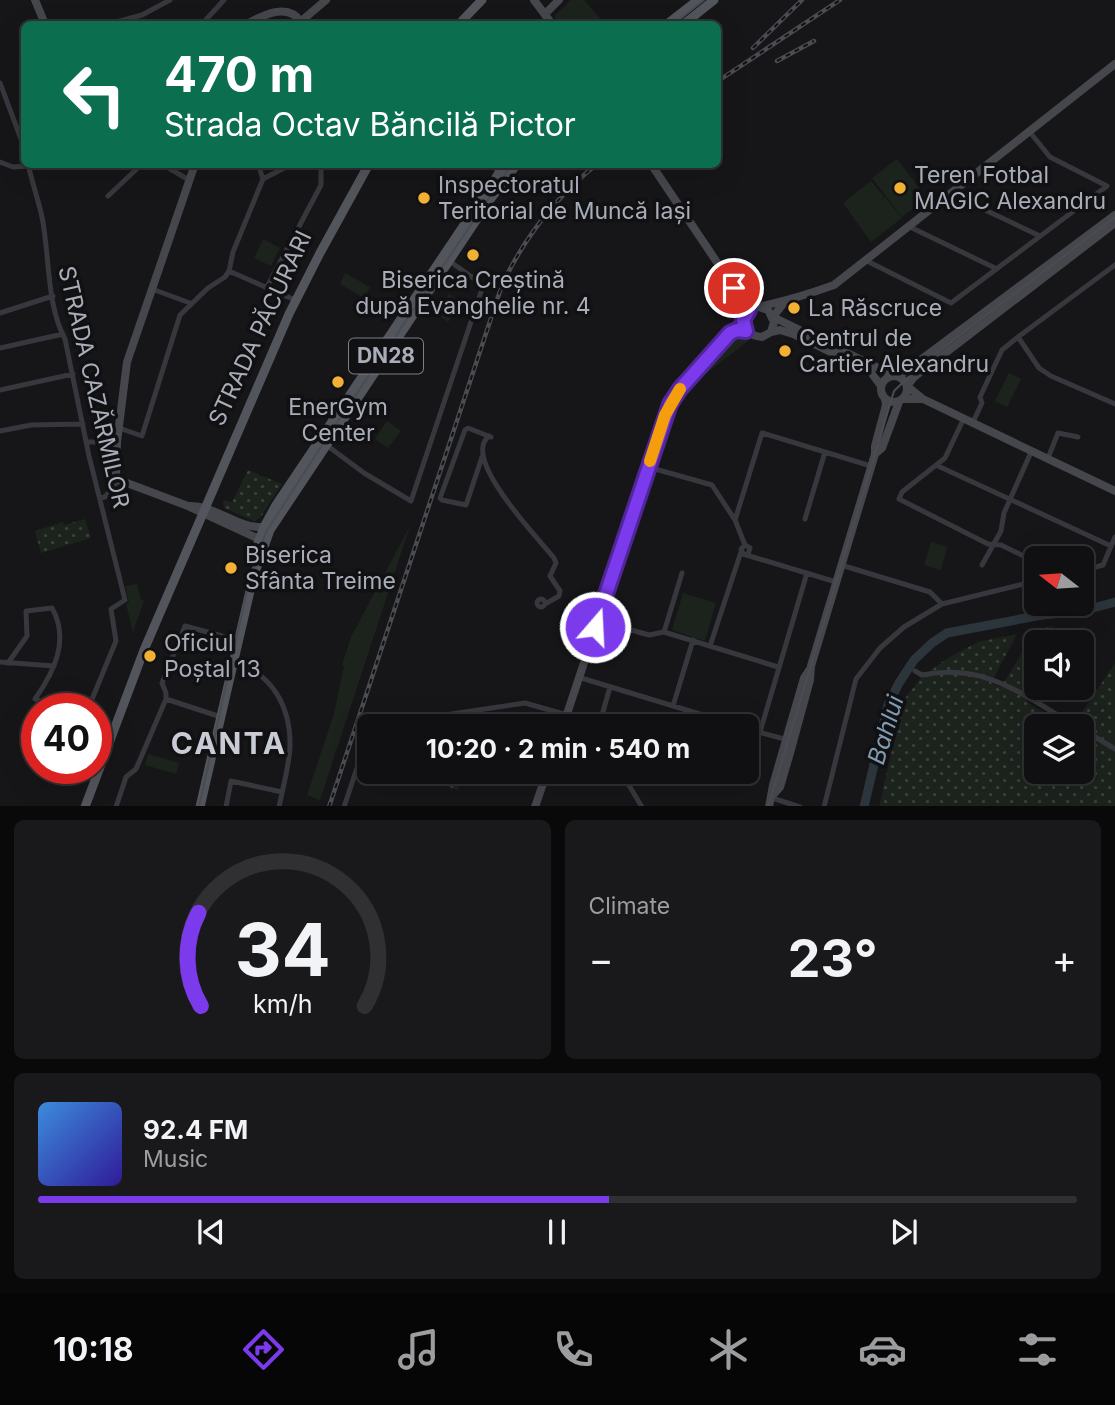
<!DOCTYPE html>
<meta charset="utf-8">
<style>
:root{--surface:#101012;--page:#19191b;--text:#f1f3f6;--muted:#9c9d9f;--line:#303032;--accent:#7c3aed}
body{margin:0;font-family:Inter,sans-serif;background:var(--page);color:var(--text);height:100vh;display:flex;flex-direction:column;font-size:26px;white-space:nowrap}
*{box-sizing:border-box;margin:0}
p{font-size:23px;color:var(--muted)}
.icon{flex:none;width:38px;height:38px;fill:none;stroke:currentColor;stroke-width:2;stroke-linecap:round;stroke-linejoin:round}
.map{position:relative;height:806px;overflow:hidden}
.sheet{display:flex;flex-direction:column;gap:14px;padding:14px;background:#09090a;flex:1}
.sheet>*{flex:none}
.banner{position:absolute;left:21px;top:21px;width:700px;height:147px;border-radius:10px;box-shadow:0 7px 28px #0002,0 0 0 2px var(--line);background:#0b6e4f;color:#fff;overflow:hidden}
.needle{width:46px;rotate:287deg}
.tools{position:absolute;left:1024px;top:546px;display:grid;gap:14px}
.tools a{display:grid;place-items:center;width:70px;height:70px;border-radius:10px;background:var(--surface);box-shadow:0 7px 28px #0002,0 0 0 2px var(--line);font-size:35px}
.speed{position:absolute;left:21px;top:693px;display:flex;gap:14px;font-size:35px;font-weight:700;text-align:center}
.speed>*{display:grid;place-content:center;width:91px;height:91px;border-radius:50%;background:var(--surface);box-shadow:0 7px 28px #0002,0 0 0 2px var(--line);line-height:1}
.speed .limit{border:10px solid #d22;background:#fff;color:#111}
.pin{position:absolute;display:grid;place-items:center;width:60px;height:60px;color:#fff;margin:-30px;border:4px solid #fff;border-radius:50%;box-shadow:0 2px 7px #0007}
.me{position:absolute;width:77px;margin:-38px;rotate:19deg;stroke-linejoin:round;filter:drop-shadow(0 0 5px #0008)}
.turn{display:flex;align-items:center;gap:24px;height:147px;padding:0 28px;font-size:32px}
.turn .icon{width:91px;height:91px;stroke-width:2.5}
.turn b{display:block;font-size:49px;line-height:60px}
.big{font-size:52px;font-weight:700;line-height:1.1}
.sheet .tile{flex:1;display:flex;flex-direction:column;justify-content:center;gap:10px;min-width:0;padding:0 24px;border-radius:10px;background:var(--page)}
.sheet .dial{align-items:center;gap:0}
.dial svg{height:182px;overflow:visible;fill:none;stroke:var(--line);stroke-width:7;stroke-linecap:round;text-anchor:middle}
.dial text{fill:var(--text);stroke:none}
.song{display:flex;align-items:center;gap:21px}
.cover{width:84px;height:84px;border-radius:10px;background:linear-gradient(135deg,hsl(210 70% 55%),hsl(250 70% 35%))}
.played{height:7px;border-radius:4px;background:linear-gradient(90deg,var(--accent) 55%,var(--line) 55%)}
.keys{display:flex;justify-content:space-around;direction:ltr}
.heat{display:flex;justify-content:space-between;align-items:center;font-size:38px;direction:ltr}
.sheet .tiles{flex:1;display:grid;gap:14px;grid-template-columns:1fr 1fr}
.tile:last-child{grid-column:span 2}
.trip{position:absolute;left:357px;top:714px;width:402px;height:70px;border-radius:10px;background:var(--surface);box-shadow:0 7px 28px #0002,0 0 0 2px var(--line);font-weight:700;line-height:70px;text-align:center}
.dock{display:flex;height:112px;justify-content:space-around;align-items:center;background:#060607;color:var(--muted)}
.dock .icon{width:49px;height:49px}
.dock .active{color:var(--accent)}
.dock b{font-size:32px;color:var(--text)}
.map>svg:first-child{display:block}
.grass{fill:url(#grass-dots)}
.green{fill:#1c231d}
.lines{fill:none;stroke-linecap:round;stroke-linejoin:round}
.river{stroke:#2c353c;stroke-width:9}
.street{stroke:#37383d;stroke-width:5}
.secondary{stroke:#45474d;stroke-width:8}
.primary{stroke:#53555c;stroke-width:9}
.tram{stroke:#4a4c52;stroke-width:2}
.rail-casing{stroke:#4a4c52;stroke-width:4.5}
.rail{stroke:#111113;stroke-width:2;stroke-dasharray:5;stroke-linecap:butt}
.route-casing{stroke:#51269a;stroke-width:18}
.route{stroke:#7c3aed;stroke-width:12}
.slow{stroke:#f59e0b;stroke-width:12}
.poi-dot{fill:#f2b134;stroke:#111113;stroke-width:2.5}
.labels{text-anchor:middle;stroke-width:7;stroke-linejoin:round;paint-order:stroke}
.shield{fill:#111113;stroke:#7b7e86;stroke-width:2}
.shield-label{font-size:21px;font-weight:bold;fill:#a8adb8}
.poi-label{font-size:23px;fill:#a8adb8;stroke:#111113;text-anchor:start}
.street-label{font-size:23px;fill:#a8adb8;stroke:#111113}
.water-label{font-size:24px;font-style:italic;fill:#7f9bb3;stroke:#111113}
.district-label{font-size:30px;font-weight:bold;letter-spacing:2px;fill:#c9ccd4;stroke:#111113}
</style>
<div class="map">
<svg width="1115" height="807" viewBox="0 0 1115 807">
<defs>
<pattern id="grass-dots" width="8" height="8" patternUnits="userSpaceOnUse" patternTransform="scale(1.75)"><rect width="8" height="8" fill="#1c231d"/><path d="M2 2h.1M6 6h.1" fill="none" stroke="#3a403c" stroke-width="1.8" stroke-linecap="round"/></pattern>
</defs>
<rect width="100%" height="100%" fill="#161618"/>
<!-- grass -->
<path class="grass" d="M 248,470 L 282,484 L 260,518 L 254,521 L 224,508 L 223,500 L 232,502 Z
M 85,519 L 91,538 L 41,553 L 35,531 L 63,522 L 64,525 Z
M 1053,626 L 1058,642 L 1036,642 L 1036,688 L 1027,702 L 1066,726 L 1036,726 L 1036,772 L 1082,772 L 1082,726 L 1073,726 L 1115,663 L 1115,806 L 879,807 L 903,701 L 920,679 L 946,659 L 978,642 L 1017,634 L 991,683 L 1001,687 L 1036,630 Z
M 473,713 L 480,713 L 476,726 L 397,726 L 444,720 Z
M 403,772 L 464,772 L 458,790 Z"/>
<!-- green -->
<path class="green" d="M 571,0 L 584,0 L 605,24 L 557,24 L 555,15 Z
M 897,159 L 927,198 L 902,217 L 872,178 Z
M 871,181 L 884,197 L 874,205 L 885,197 L 902,218 L 871,242 L 843,203 Z
M 263,239 L 280,248 L 271,266 L 254,258 Z
M 345,273 L 370,287 L 364,298 L 340,284 Z
M 449,294 L 461,303 L 448,322 L 436,313 Z
M 741,333 L 748,341 L 694,383 L 692,381 L 733,335 Z
M 1009,373 L 1021,379 L 1007,407 L 995,401 Z
M 387,421 L 401,431 L 388,448 L 375,439 Z
M 410,526 L 320,800 L 307,795 L 334,714 L 344,666 L 342,665 L 351,637 Z
M 931,542 L 947,547 L 941,570 L 924,565 Z
M 137,584 L 141,599 L 144,601 L 133,632 L 126,604 L 129,602 L 125,586 Z
M 683,593 L 716,603 L 705,641 L 672,630 Z
M 148,754 L 179,763 L 176,774 L 145,765 Z"/>
<g class="lines">
<!-- river -->
<path class="river" d="M 864,807 L 888,705 L 899,683 L 914,660 L 932,643 L 947,633 L 1042,615 L 1082,611 L 1115,602"/>
<!-- street -->
<path class="street" d="M 109,24 L 142,15 L 170,0
M 202,24 L 224,0
M 0,83 L 24,147
M 0,162 L 13,167 L 28,166
M 28,164 C 32,182 38,199 42,217 C 50,257 46,303 65,339 L 89,456 L 125,600 L 111,609 L 116,641 L 88,709
M 162,164 L 189,180
M 258,164 L 263,179 L 233,252 L 229,271 L 295,300
M 263,179 L 292,164
M 949,193 L 1040,236
M 108,196 L 142,164
M 908,226 L 997,269
M 865,260 L 951,303 L 1107,186 L 1050,157 L 1029,131
M 267,287 L 321,185 L 321,170 L 324,164
M 152,289 L 190,303
M 0,313 L 53,296
M 1018,337 L 1115,265
M 0,348 L 63,334
M 0,390 L 73,374
M 964,418 L 945,458 L 902,492 L 899,499 L 988,544 L 1001,545 L 1036,562
M 973,422 L 982,403 L 980,397 L 1002,350 L 1018,337 L 1039,368 L 1051,376 L 1115,404
M 119,428 L 142,436 L 180,315 L 208,288 L 225,277 L 229,271
M 0,431 L 31,425 L 83,424
M 489,436 C 460,458 539,539 554,558 L 556,563 L 550,576 L 560,591 L 559,596 L 545,604
M 87,442 L 117,442
M 325,444 L 364,473 L 411,501 L 482,289 L 476,280 L 448,260
M 482,457 L 466,505 L 442,500 L 440,498 L 465,430 L 468,428 L 491,437
M 1048,458 L 1058,433 L 1078,437
M 938,466 L 1111,546
M 648,467 L 712,485 L 735,520 L 745,545 L 750,548 L 748,554
M 100,498 L 105,497 L 119,480
M 805,519 L 825,452
M 735,520 L 762,433 L 871,466
M 745,545 L 741,549 L 743,554 L 836,582
M 841,565 L 930,592 L 942,604
M 982,565 L 1001,531 L 1004,513 L 1032,450
M 1082,571 L 1103,565 L 1115,537
M 682,573 L 664,632 L 778,667
M537 603a4 4 0 1 1 8 0a4 4 0 1 1-8 0Z
M 624,628 L 649,635 L 664,632
M 710,646 L 741,552
M 0,662 L 54,666
M 234,662 C 272,673 291,707 290,747 C 289,766 283,787 279,807
M 8,663 L 27,636 L 26,611 L 52,608 C 70,640 54,672 35,699 L 61,709
M 915,671 L 922,675 C 986,662 1024,696 1076,726
M 578,677 L 739,726
M 166,699 L 166,693 L 162,683 L 185,626 L 233,639
M 673,706 L 693,640
M 371,726 L 525,703 L 567,715
M 599,726 L 610,687
M 747,729 L 788,740
M 1082,729 L 1115,749
M 760,732 L 807,573
M 621,772 L 642,807
M 772,798 L 800,807
M 116,807 L 126,777 L 136,769 L 166,699 L 221,717
M 226,807 L 231,781 L 282,792
M 344,807 L 369,732
M 824,807 L 856,679 L 880,648 L 904,627 L 942,604 L 1036,581"/>
<!-- secondary -->
<path class="secondary" d="M 35,0 L 45,24
M 534,0 L 552,24
M 545,14 L 559,0
M 299,23 L 326,0
M 247,24 C 263,15 288,2 301,22
M 195,164 L 127,362 L 117,442 L 116,475 L 119,480 L 188,506 L 259,539 L 264,535
M 493,164 L 505,175
M 651,164 L 749,310
M 790,300 L 782,305 L 773,317 L 895,376
M 759,307 L 768,310 L 774,322 L 771,332 L 762,337 C 749,336 742,328 744,315 L 752,308 C 779,303 809,294 834,285 L 1115,64
M 771,332 L 780,330 L 793,334 L 870,371 L 881,386
M881 389a13 13 0 1 1 26 0a13 13 0 1 1-26 0Z
M 899,376 L 1115,215
M 904,399 L 923,399 L 1115,491
M 923,399 L 907,386 L 914,377 L 1115,223
M 875,454 L 882,448 L 899,402
M 188,506 C 216,505 237,529 264,527
M 563,726 L 670,404 L 680,389 L 744,315
M 772,796 L 780,787 L 790,753 L 810,680 L 811,666 L 875,454 L 875,446 L 886,405 L 885,399
M 535,807 L 547,772
M 769,807 L 773,785 L 804,678 L 810,669"/>
<!-- primary -->
<path class="primary" d="M 459,24 L 482,0
M 667,24 L 698,0
M 684,24 L 714,0
M 252,559 L 264,527 L 276,505 L 505,164
M 85,807 L 144,650 L 289,314 L 320,253 L 369,164
M 200,807 L 253,578 L 270,530 L 489,201 L 517,164"/>
<!-- tram -->
<path class="tram" d="M 674,24 L 704,0
M 199,807 L 250,577 L 266,532 L 326,439 L 512,164
M 768,807 L 894,391 L 920,366 L 1115,217"/>
<!-- rail casing -->
<g class="rail-casing">
<path id="rail" d="M 753,48 L 802,0
M 777,61 L 814,41
M 718,81 L 840,0
M 329,807 L 502,285 C 524,238 556,197 597,164"/>
</g>
<!-- rail -->
<use href="#rail" class="rail"/>
</g>
<g class="lines">
<!-- route casing -->
<g class="route-casing">
<path id="route" d="M 595,627 L 670,404 L 680,389 L 730,333 L 737,330 L 746,331 L 743,320 L 749,310 L 734,288"/>
</g>
<!-- route -->
<use href="#route" class="route"/>
<!-- slow -->
<path class="slow" d="M 650,461 L 665,415 L 680,389"/>
</g>
<!-- markers -->
<g class="poi-dot">
<circle cx="900" cy="188" r="7"/>
<circle cx="424" cy="198" r="7"/>
<circle cx="473" cy="255" r="7"/>
<circle cx="794" cy="308" r="7"/>
<circle cx="785" cy="351" r="7"/>
<circle cx="338" cy="382" r="7"/>
<circle cx="231" cy="568" r="7"/>
<circle cx="150" cy="656" r="7"/>
</g>
<g class="labels">
<!-- shield labels -->
<rect class="shield" x="349" y="338.5" width="74" height="35" rx="5"/>
<g class="shield-label">
<text x="386" y="363">DN28</text>
</g>
<!-- poi labels -->
<g class="poi-label">
<text x="914" y="183">Teren Fotbal<tspan x="914" dy="26">MAGIC Alexandru</tspan></text>
<text x="438" y="193">Inspectoratul<tspan x="438" dy="26">Teritorial de Muncă Iași</tspan></text>
<text x="473" y="288" text-anchor="middle">Biserica Creștină<tspan x="473" dy="26">după Evanghelie nr. 4</tspan></text>
<text x="808" y="316">La Răscruce</text>
<text x="799" y="346">Centrul de<tspan x="799" dy="26">Cartier Alexandru</tspan></text>
<text x="338" y="415" text-anchor="middle">EnerGym<tspan x="338" dy="26">Center</tspan></text>
<text x="245" y="563">Biserica<tspan x="245" dy="26">Sfânta Treime</tspan></text>
<text x="164" y="651">Oficiul<tspan x="164" dy="26">Poștal 13</tspan></text>
</g>
<!-- street labels -->
<g class="street-label">
<text transform="translate(260 328) rotate(-65)" y="8">STRADA PĂCURARI</text>
<text transform="translate(94 387) rotate(77)" y="8">STRADA CAZĂRMILOR</text>
</g>
<!-- water labels -->
<g class="water-label">
<text transform="translate(886 730) rotate(-73)" y="8">Bahlui</text>
</g>
<!-- district labels -->
<g class="district-label">
<text x="229" y="754">CANTA</text>
</g>
</g>
</svg>
<div class="tools">
<a><svg class="needle" viewBox="-14 -14 28 28"><path d="M0-13l5 13h-10z" fill="#e53935"/><path d="M0 13l5-13h-10z" fill="#9c9d9f"/></svg></a>
<a><svg class="icon" aria-label="sound" viewBox="0 0 24 24"><path d="M4 9h4l5-4v14l-5-4H4zM17 9q2 3 0 6"/></svg></a>
<a><svg class="icon" aria-label="layers" viewBox="0 0 24 24"><path d="M12 4l9 5-9 5-9-5zM3 14l9 5 9-5"/></svg></a>
</div>
<div class="speed"><div class="limit">40</div></div>
<div class="pin" style="left:734px;top:288px;background:#d93025"><svg class="icon" aria-label="arrive" viewBox="0 0 24 24"><path d="M6 21V4h12l-3 4 3 4H6"/></svg></div>
<svg class="me" style="left:595px;top:627px" viewBox="-20 -20 40 40"><circle r="17" fill="#7c3aed" stroke="#fff" stroke-width="3"/><path d="M0-11L8 9 0 5-8 9z" fill="#fff"/></svg>
<div class="trip">10:20 · 2 min · 540 m</div>
<div class="banner">
<div class="turn"><svg class="icon" aria-label="left" viewBox="0 0 24 24"><path d="M17 20v-9H6M10 6l-5 5 5 5"/></svg><div><b>470 m</b>Strada Octav Băncilă Pictor</div></div>
</div>
</div>
<section class="sheet">
<div class="tiles">
<div class="tile dial"><svg viewBox="0 0 100 80">
<path d="M14 69A42 42 0 1 1 86 69"/>
<path d="M14 69A42 42 0 0 1 13 28" stroke="#7c3aed"/>
<text x="50" y="56" font-size="32" font-weight="700">34</text>
<text x="50" y="72" font-size="11">km/h</text>
</svg></div>
<div class="tile"><p>Climate</p>
<div class="heat"><a>−</a><b class="big">23°</b><a>+</a></div>
</div>
<div class="tile">
<div class="song"><i class="cover"></i><div><b>92.4 FM</b><p>Music</p></div></div>
<div class="played"></div>
<div class="keys"><svg class="icon" aria-label="previous" viewBox="0 0 24 24"><path d="M18 5L8 12l10 7zM5 5v14"/></svg><svg class="icon" aria-label="pause" viewBox="0 0 24 24"><path d="M8 5v14M16 5v14"/></svg><svg class="icon" aria-label="next" viewBox="0 0 24 24"><path d="M6 5l10 7-10 7zM19 5v14"/></svg></div>
</div>
</div>
</section>
<nav class="dock">
<b>10:18</b>
<svg class="icon active" aria-label="directions" viewBox="0 0 24 24"><path d="M12 3l9 9-9 9-9-9zM9 14v-3h6M13 9l2 2-2 2"/></svg>
<svg class="icon" aria-label="music" viewBox="0 0 24 24"><path d="M9 18V5l10-2v13"/><circle cx="6" cy="18" r="3"/><circle cx="16" cy="16" r="3"/></svg>
<svg class="icon" aria-label="phone" viewBox="0 0 24 24"><path d="M5 4h4l2 5-3 2q2 4 5 5l2-3 5 2v4C11 20 4 13 5 4z"/></svg>
<svg class="icon" aria-label="climate" viewBox="0 0 24 24"><path d="M12 3v18M4 7l16 10M4 17L20 7"/></svg>
<svg class="icon" aria-label="car" viewBox="0 0 24 24"><path d="M5 17H2v-5l4-1 3-4h7l3 4 3 1v5h-3M9 17h6M6 11h13"/><circle cx="7" cy="17" r="2"/><circle cx="17" cy="17" r="2"/></svg>
<svg class="icon" aria-label="filters" viewBox="0 0 24 24"><path d="M4 7h16M4 17h16"/><circle cx="9" cy="7" r="2"/><circle cx="15" cy="17" r="2"/></svg>
</nav>
